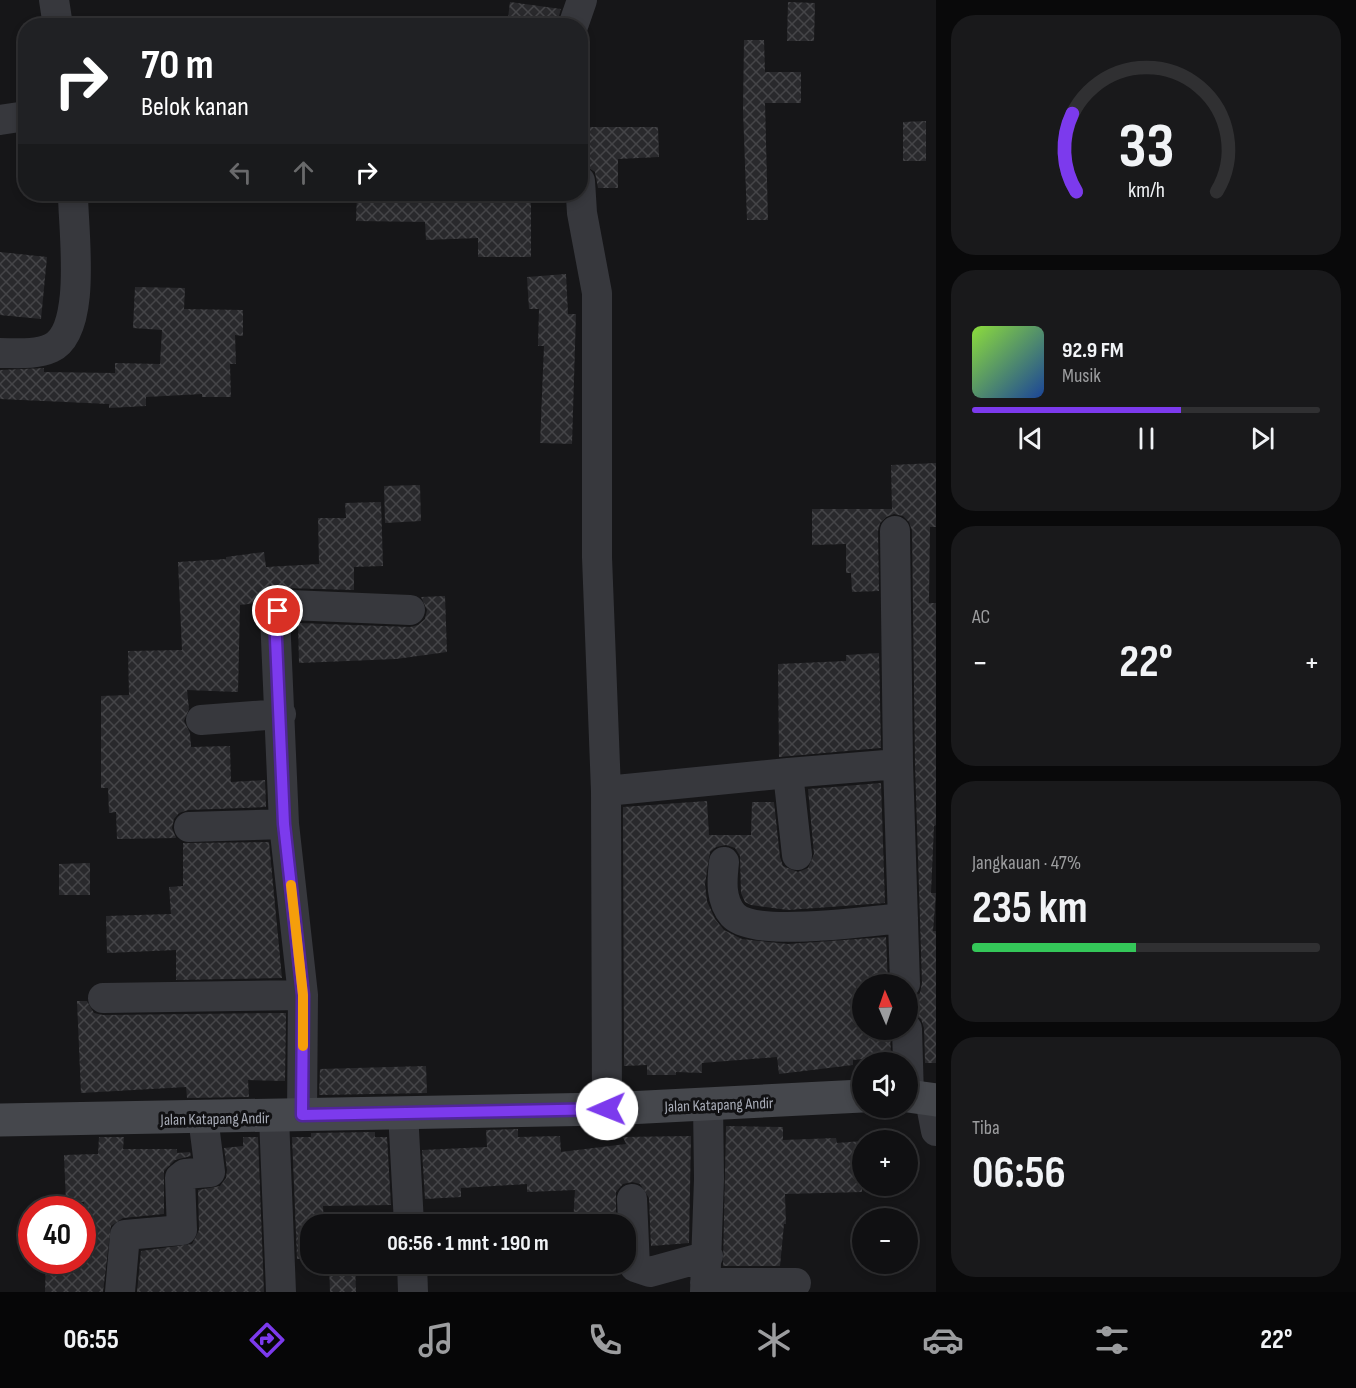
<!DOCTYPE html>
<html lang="id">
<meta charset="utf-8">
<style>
:root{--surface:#101012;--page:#19191b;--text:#f1f3f6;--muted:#9c9d9f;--line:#303032;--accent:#7c3aed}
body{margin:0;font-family:"Sofia Sans Condensed",sans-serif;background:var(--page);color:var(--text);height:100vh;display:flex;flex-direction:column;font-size:22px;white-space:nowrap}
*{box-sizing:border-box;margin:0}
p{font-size:20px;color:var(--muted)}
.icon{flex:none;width:33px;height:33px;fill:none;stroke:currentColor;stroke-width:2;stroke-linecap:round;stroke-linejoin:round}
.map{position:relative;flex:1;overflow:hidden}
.drawer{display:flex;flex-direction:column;gap:15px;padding:15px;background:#09090a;width:420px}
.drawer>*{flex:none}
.hud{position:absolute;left:18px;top:18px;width:570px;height:183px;border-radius:24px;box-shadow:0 3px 9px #0003,0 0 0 2px var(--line);background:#202124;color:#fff;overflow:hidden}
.needle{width:39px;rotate:358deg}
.fabs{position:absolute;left:852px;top:974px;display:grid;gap:12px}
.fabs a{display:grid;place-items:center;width:66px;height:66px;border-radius:50%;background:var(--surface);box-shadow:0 3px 9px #0003,0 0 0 2px var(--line);font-size:30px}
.speed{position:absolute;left:18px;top:1196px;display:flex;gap:12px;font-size:30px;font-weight:700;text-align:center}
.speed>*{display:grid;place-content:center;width:78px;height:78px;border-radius:50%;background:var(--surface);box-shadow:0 3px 9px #0003,0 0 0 2px var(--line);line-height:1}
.speed .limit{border:9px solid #d22;background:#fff;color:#111}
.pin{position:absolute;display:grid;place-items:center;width:51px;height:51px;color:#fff;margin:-26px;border:3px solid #fff;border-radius:50%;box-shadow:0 2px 6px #0007}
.me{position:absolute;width:66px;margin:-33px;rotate:269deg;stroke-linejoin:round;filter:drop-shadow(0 0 4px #0008)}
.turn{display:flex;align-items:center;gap:21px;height:126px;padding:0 24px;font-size:27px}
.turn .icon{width:78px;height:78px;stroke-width:2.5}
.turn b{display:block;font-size:42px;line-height:51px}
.lanes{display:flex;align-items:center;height:57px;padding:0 24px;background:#0003;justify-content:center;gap:30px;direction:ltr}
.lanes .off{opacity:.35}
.big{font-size:45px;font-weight:700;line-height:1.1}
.drawer .card{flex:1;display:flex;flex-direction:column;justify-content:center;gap:9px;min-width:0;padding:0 21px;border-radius:24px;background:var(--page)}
.drawer .dial{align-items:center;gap:0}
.dial svg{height:156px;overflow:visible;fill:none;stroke:var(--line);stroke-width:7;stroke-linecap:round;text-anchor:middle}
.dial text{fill:var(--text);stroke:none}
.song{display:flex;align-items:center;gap:18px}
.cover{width:72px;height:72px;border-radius:9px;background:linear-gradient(135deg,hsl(90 70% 55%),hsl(220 70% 35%))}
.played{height:6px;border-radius:3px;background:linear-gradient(90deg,var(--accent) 60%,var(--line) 60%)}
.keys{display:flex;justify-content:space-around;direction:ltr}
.heat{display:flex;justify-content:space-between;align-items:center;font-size:33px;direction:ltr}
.charge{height:9px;border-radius:4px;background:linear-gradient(90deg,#34c759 47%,var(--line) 0)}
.trip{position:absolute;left:300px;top:1214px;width:336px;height:60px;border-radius:24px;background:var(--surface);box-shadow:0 3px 9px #0003,0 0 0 2px var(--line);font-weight:700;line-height:60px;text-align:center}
.tab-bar{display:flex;height:96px;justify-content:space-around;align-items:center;background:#060607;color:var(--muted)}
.tab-bar .icon{width:42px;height:42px}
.tab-bar .active{color:var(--accent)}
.tab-bar b{font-size:27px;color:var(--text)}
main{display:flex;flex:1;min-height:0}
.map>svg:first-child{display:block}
.building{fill:url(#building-cross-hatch)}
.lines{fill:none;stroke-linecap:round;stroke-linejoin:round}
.street{stroke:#37383d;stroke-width:30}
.secondary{stroke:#45474c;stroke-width:33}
.route-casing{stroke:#51269a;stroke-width:15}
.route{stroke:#7c3aed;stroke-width:10}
.slow{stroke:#f59e0b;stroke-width:10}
.labels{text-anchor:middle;stroke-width:6;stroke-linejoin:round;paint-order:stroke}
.street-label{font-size:16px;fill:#a8acb7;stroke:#111113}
</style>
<main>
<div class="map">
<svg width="936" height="1292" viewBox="0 0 936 1292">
<defs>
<pattern id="building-cross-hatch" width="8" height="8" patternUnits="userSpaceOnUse" patternTransform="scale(1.5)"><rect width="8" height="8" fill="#29292c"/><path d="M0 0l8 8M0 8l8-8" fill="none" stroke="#454548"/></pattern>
</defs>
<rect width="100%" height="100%" fill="#161618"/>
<!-- building -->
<path class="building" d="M 510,2 L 561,9 L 556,26 L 507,26 Z
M 788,2 L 815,3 L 814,41 L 787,41 Z
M 744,40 L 764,40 L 765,72 L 801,72 L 801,103 L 765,103 L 768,220 L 747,220 L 743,110 Z
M 926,121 L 926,161 L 903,161 L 903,122 Z
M 584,127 L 658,127 L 659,157 L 618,159 L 618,188 L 598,188 L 595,172 L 584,165 Z
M 357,194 L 414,194 L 414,202 L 531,199 L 531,257 L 478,257 L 478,238 L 426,240 L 425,222 L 356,221 Z
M 0,252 L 47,257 L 41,319 L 0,315 Z
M 566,274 L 568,314 L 576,314 L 572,444 L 540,443 L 544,346 L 538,346 L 539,309 L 529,309 L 527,277 Z
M 135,287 L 185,288 L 184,309 L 243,310 L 243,336 L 235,335 L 236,364 L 230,364 L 231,397 L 202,397 L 202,394 L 146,397 L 146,406 L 109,408 L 109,404 L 0,399 L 0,370 L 44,368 L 44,372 L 115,373 L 115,363 L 160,364 L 162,330 L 133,328 Z
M 936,463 L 936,527 L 930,527 L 929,603 L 936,603 L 936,825 L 934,826 L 931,893 L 936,893 L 933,931 L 936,931 L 936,1063 L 925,1063 L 924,1028 L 921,1019 L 908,1012 L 908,1001 L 920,993 L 922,983 L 915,764 L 912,530 L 909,522 L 903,516 L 894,514 L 886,517 L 880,523 L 878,531 L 879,591 L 852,592 L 851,573 L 846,573 L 846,544 L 812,545 L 812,509 L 892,509 L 891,465 Z
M 420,485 L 421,521 L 385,523 L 384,486 Z
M 381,502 L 383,566 L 354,567 L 354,590 L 286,588 L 271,595 L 264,602 L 240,605 L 238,692 L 187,690 L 189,709 L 184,721 L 190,733 L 191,747 L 230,746 L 231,782 L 265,780 L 266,807 L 188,810 L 179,813 L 174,819 L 172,828 L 176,838 L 117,839 L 116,812 L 109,813 L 108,788 L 101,788 L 101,696 L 129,695 L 128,651 L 182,650 L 178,562 L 226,559 L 226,557 L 264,552 L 266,567 L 319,564 L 318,518 L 346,518 L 345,503 Z
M 445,596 L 447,652 L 396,659 L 299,663 L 298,623 L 410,627 L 418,625 L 425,619 L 427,610 L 421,597 Z
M 879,653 L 881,748 L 779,757 L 778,664 L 846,661 L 846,655 Z
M 881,783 L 885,903 L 788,910 L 751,905 L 745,902 L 741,893 L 740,856 L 735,848 L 726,845 L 716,847 L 710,852 L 705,884 L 707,901 L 715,919 L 724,930 L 742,939 L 788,944 L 886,937 L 888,984 L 862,984 L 862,1029 L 890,1029 L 891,1056 L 853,1060 L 853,1065 L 779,1074 L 777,1057 L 702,1063 L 702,1073 L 676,1072 L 676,1075 L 647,1075 L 647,1065 L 624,1066 L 623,807 L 707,801 L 709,835 L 751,835 L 752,802 L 774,802 L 780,857 L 783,866 L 798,872 L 808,868 L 814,854 L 808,789 Z
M 269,842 L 282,978 L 176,980 L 176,950 L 107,953 L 106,916 L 171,914 L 169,887 L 183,886 L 183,843 Z
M 90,863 L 90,895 L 59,895 L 59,864 Z
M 77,1001 L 87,1001 L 94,1013 L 103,1015 L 286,1013 L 285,1081 L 248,1080 L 249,1097 L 187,1098 L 186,1087 L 81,1093 Z
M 426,1066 L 427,1093 L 319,1095 L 320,1069 Z
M 726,1126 L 783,1127 L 783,1140 L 836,1138 L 837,1143 L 862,1141 L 862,1192 L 785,1194 L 786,1224 L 784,1224 L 780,1266 L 723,1266 Z
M 518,1129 L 518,1137 L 560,1136 L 561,1152 L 626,1144 L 623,1137 L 691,1136 L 689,1243 L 651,1246 L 649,1198 L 640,1184 L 632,1182 L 623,1184 L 616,1192 L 616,1224 L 573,1224 L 575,1190 L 527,1192 L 527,1184 L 461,1188 L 461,1197 L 425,1199 L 422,1150 L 487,1147 L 486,1130 Z
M 375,1132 L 375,1137 L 387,1137 L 391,1205 L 323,1206 L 324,1224 L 310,1224 L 310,1258 L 297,1259 L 292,1137 L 311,1137 L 311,1133 Z
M 99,1137 L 124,1137 L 123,1149 L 177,1149 L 177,1153 L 190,1152 L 191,1156 L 175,1160 L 164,1171 L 164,1214 L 123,1218 L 111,1226 L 103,1292 L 45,1292 L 46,1260 L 86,1260 L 84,1202 L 66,1202 L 64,1155 L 98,1154 Z
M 243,1137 L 258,1137 L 264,1292 L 137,1292 L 141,1251 L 192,1244 L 199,1230 L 198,1190 L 220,1186 L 226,1178 L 227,1170 L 224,1148 L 243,1146 Z
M 329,1263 L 355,1263 L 356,1292 L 330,1292 Z"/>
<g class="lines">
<!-- street -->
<path class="street" d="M 54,0 L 58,26
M 573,26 L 582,0
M 0,120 L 26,116
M 580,181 L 582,213 L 597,293 L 597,557 L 606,791 L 607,1109
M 0,353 C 16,353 36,355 51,348 C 88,331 73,229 73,194
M 895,531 L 898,764 L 905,984
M 201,720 L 281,714
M 606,791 L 788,773
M 284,824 L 275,616 L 283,607 L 290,605 L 410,610
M 189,827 L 284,824 L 303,995 L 302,1115
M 797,855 L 788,773 L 898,764
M 724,862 C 722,880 720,900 733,915 C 755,938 870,921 903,918
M 103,998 L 303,995
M 907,1029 L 909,1096
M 930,1100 L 936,1131
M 403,1112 L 409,1224
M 274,1117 L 281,1292
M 632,1199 L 635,1267 L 650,1272 L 708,1256
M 412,1263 L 413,1292
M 705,1283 L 796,1283
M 120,1292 L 125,1235 L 182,1230 L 180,1178 L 185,1174 L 210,1172 L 203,1117
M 705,1292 L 709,1179 L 708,1103"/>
<!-- secondary -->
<path class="secondary" d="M 908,1096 L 936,1100
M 0,1120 L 607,1109 L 862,1096"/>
</g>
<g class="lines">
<!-- route casing -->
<g class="route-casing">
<path id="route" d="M 278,611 L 275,616 L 284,824 L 303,995 L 302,1115 L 607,1109"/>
</g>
<!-- route -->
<use href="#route" class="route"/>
<!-- slow -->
<path class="slow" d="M 291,885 L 303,995 L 303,1046"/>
</g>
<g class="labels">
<!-- street labels -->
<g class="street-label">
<text transform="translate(719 1104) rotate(-2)" y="6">Jalan Katapang Andir</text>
<text transform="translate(215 1118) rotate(-1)" y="6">Jalan Katapang Andir</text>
</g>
</g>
</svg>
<div class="fabs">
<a><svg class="needle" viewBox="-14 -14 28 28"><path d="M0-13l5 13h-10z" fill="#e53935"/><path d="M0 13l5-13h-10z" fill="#9c9d9f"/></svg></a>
<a><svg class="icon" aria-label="sound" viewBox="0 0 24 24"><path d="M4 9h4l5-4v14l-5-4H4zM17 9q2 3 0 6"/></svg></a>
<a>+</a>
<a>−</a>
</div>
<div class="speed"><div class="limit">40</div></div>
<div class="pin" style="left:278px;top:611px;background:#d93025"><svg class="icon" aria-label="arrive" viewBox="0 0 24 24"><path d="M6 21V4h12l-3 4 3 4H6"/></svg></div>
<svg class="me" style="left:607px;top:1109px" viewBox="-20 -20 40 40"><circle r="19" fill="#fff"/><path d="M0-13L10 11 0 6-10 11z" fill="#7c3aed"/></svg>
<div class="trip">06:56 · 1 mnt · 190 m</div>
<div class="hud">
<div class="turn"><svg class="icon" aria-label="right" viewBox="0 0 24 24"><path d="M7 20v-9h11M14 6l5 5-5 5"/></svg><div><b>70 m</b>Belok kanan</div></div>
<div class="lanes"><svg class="icon off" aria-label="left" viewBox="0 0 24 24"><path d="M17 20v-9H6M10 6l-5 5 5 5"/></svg><svg class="icon off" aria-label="ahead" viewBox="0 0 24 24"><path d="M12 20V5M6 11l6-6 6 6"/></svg><svg class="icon" aria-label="right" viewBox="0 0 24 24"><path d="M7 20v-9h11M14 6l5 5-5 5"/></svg></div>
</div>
</div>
<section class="drawer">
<div class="card dial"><svg viewBox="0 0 100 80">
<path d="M14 69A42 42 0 1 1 86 69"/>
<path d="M14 69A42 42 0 0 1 12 29" stroke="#7c3aed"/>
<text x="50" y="56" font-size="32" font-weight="700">33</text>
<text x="50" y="72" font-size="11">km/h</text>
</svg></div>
<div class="card">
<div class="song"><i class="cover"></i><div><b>92.9 FM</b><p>Musik</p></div></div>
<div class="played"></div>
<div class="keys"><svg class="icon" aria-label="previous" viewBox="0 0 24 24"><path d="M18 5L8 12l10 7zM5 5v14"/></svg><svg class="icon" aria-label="pause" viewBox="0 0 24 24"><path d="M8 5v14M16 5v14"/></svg><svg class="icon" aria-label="next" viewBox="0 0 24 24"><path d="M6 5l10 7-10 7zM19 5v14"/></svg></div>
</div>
<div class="card"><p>AC</p>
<div class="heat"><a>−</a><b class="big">22°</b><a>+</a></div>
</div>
<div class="card"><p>Jangkauan · 47%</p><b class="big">235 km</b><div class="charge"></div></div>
<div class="card"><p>Tiba</p><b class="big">06:56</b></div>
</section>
</main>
<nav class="tab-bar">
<b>06:55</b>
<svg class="icon active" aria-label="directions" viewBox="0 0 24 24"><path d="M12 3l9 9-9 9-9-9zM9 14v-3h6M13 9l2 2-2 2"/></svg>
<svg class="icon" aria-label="music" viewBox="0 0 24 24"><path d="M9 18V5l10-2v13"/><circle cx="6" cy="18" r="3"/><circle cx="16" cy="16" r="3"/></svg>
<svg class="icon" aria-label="phone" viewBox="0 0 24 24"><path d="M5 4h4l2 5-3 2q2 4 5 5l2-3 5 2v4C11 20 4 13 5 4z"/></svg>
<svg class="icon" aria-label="climate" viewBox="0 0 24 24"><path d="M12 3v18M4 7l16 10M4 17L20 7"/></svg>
<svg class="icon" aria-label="car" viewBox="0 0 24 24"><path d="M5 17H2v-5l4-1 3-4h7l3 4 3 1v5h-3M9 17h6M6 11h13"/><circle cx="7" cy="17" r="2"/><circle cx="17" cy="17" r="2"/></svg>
<svg class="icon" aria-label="filters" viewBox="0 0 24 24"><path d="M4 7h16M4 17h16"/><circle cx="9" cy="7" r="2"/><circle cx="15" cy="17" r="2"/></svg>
<b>22°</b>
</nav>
